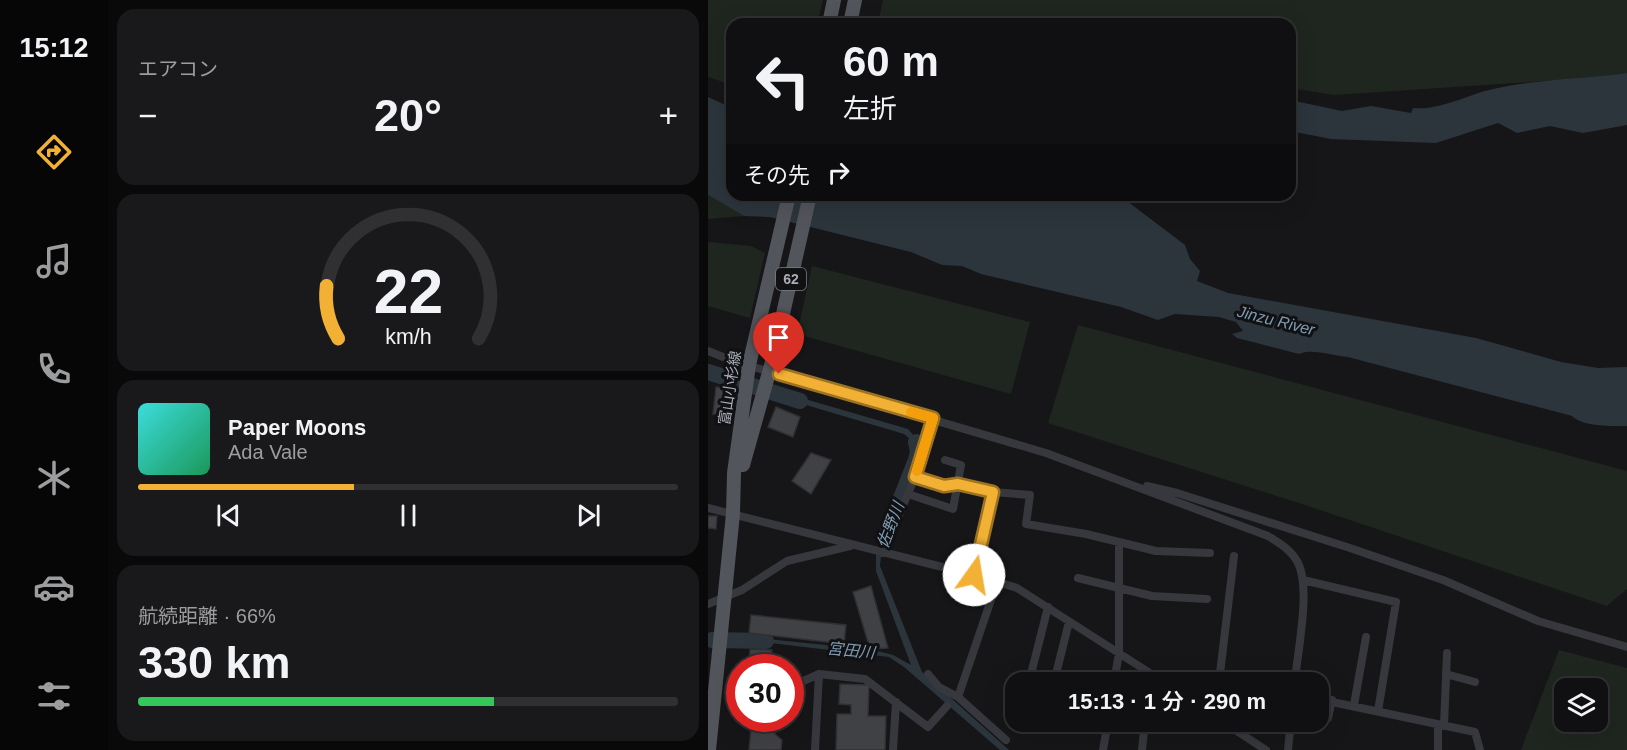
<!DOCTYPE html>
<html lang="ja">
<meta charset="utf-8">
<style>
:root{--surface:#101012;--page:#19191b;--text:#f1f3f6;--muted:#9c9d9f;--line:#303032;--accent:#f2b134}
body{margin:0;font-family:Helvetica,"Noto Sans JP",sans-serif;background:var(--page);color:var(--text);height:100vh;display:flex;flex-direction:column;font-size:22px;white-space:nowrap}
*{box-sizing:border-box;margin:0}
p{font-size:20px;color:var(--muted)}
.icon{flex:none;width:33px;height:33px;fill:none;stroke:currentColor;stroke-width:2;stroke-linecap:round;stroke-linejoin:round}
.map{position:relative;flex:1;overflow:hidden}
.details{display:flex;flex-direction:column;gap:9px;padding:9px;background:#09090a;width:600px}
.details>*{flex:none}
.guide{position:absolute;left:18px;top:18px;width:570px;height:183px;border-radius:18px;box-shadow:0 6px 24px #0002,0 0 0 2px var(--line);background:#101012;color:var(--text);overflow:hidden}
.tools{position:absolute;left:846px;top:678px;display:grid;gap:12px}
.tools a{display:grid;place-items:center;width:54px;height:54px;border-radius:12px;background:var(--surface);box-shadow:0 6px 24px #0002,0 0 0 2px var(--line);font-size:30px}
.speed{position:absolute;left:18px;top:654px;display:flex;gap:12px;font-size:30px;font-weight:700;text-align:center}
.speed>*{display:grid;place-content:center;width:78px;height:78px;border-radius:50%;background:var(--surface);box-shadow:0 6px 24px #0002,0 0 0 2px var(--line);line-height:1}
.speed .limit{border:9px solid #d22;background:#fff;color:#111}
.pin{position:absolute;display:grid;place-items:center;width:51px;height:51px;color:#fff;margin:-62px -26px;border-radius:50% 50% 50% 0;rotate:-45deg;box-shadow:0 0 6px #0007}
.pin .icon{rotate:45deg}
.me{position:absolute;width:66px;margin:-33px;rotate:13deg;stroke-linejoin:round;filter:drop-shadow(0 0 4px #0008)}
.turn{display:flex;align-items:center;gap:21px;height:126px;padding:0 18px;font-size:27px}
.turn .icon{width:78px;height:78px;stroke-width:2.5}
.turn b{display:block;font-size:42px;line-height:51px}
.then{display:flex;align-items:center;height:57px;padding:0 18px;background:#0003;gap:12px;font-size:22px}
.big{font-size:45px;font-weight:600;line-height:1.1}
.details .tile{flex:1;display:flex;flex-direction:column;justify-content:center;gap:9px;min-width:0;padding:0 21px;border-radius:18px;background:var(--page)}
.details .dial{align-items:center;gap:0}
.dial svg{height:156px;overflow:visible;fill:none;stroke:var(--line);stroke-width:7;stroke-linecap:round;text-anchor:middle}
.dial text{fill:var(--text);stroke:none}
.song{display:flex;align-items:center;gap:18px}
.cover{width:72px;height:72px;border-radius:9px;background:linear-gradient(135deg,hsl(180 70% 55%),hsl(150 70% 35%))}
.played{height:6px;border-radius:3px;background:linear-gradient(90deg,var(--accent) 40%,var(--line) 40%)}
.keys{display:flex;justify-content:space-around;direction:ltr}
.heat{display:flex;justify-content:space-between;align-items:center;font-size:33px;direction:ltr}
.charge{height:9px;border-radius:4px;background:linear-gradient(90deg,#34c759 66%,var(--line) 0)}
.trip{position:absolute;left:297px;top:672px;width:324px;height:60px;border-radius:18px;background:var(--surface);box-shadow:0 6px 24px #0002,0 0 0 2px var(--line);font-weight:600;line-height:60px;text-align:center}
main{display:flex;flex:1;min-height:0}
.menu{display:flex;flex-direction:column;width:108px;justify-content:space-around;align-items:center;background:#060607;color:var(--muted)}
.menu .icon{width:42px;height:42px}
.menu .active{color:var(--accent)}
.menu b{font-size:27px;color:var(--text)}
.map>svg:first-child{display:block}
.green{fill:#1e261f;fill-rule:evenodd}
.water{fill:#2c353c}
.lines{fill:none;stroke-linecap:round;stroke-linejoin:round}
.river{stroke:#2c353c;stroke-width:16}
.building{fill:#404145;stroke:#303034;stroke-width:1.5}
.minor{stroke:#37383d;stroke-width:8}
.primary{stroke:#53555c;stroke-width:14}
.route-casing{stroke:#9d7322;stroke-width:15}
.route{stroke:#f2b134;stroke-width:10}
.slow{stroke:#f59e0b;stroke-width:10}
.labels{text-anchor:middle;stroke-width:6;stroke-linejoin:round;paint-order:stroke}
.shield{fill:#111113;stroke:#7b7e86;stroke-width:1.5}
.shield-label{font-size:14px;font-weight:bold;fill:#a8adb8}
.street-label{font-size:15px;fill:#a8adb8;stroke:#111113}
.water-label{font-size:16px;font-style:italic;fill:#7f9bb3;stroke:#111113}
</style>
<main>
<nav class="menu">
<b>15:12</b>
<svg class="icon active" aria-label="directions" viewBox="0 0 24 24"><path d="M12 3l9 9-9 9-9-9zM9 14v-3h6M13 9l2 2-2 2"/></svg>
<svg class="icon" aria-label="music" viewBox="0 0 24 24"><path d="M9 18V5l10-2v13"/><circle cx="6" cy="18" r="3"/><circle cx="16" cy="16" r="3"/></svg>
<svg class="icon" aria-label="phone" viewBox="0 0 24 24"><path d="M5 4h4l2 5-3 2q2 4 5 5l2-3 5 2v4C11 20 4 13 5 4z"/></svg>
<svg class="icon" aria-label="climate" viewBox="0 0 24 24"><path d="M12 3v18M4 7l16 10M4 17L20 7"/></svg>
<svg class="icon" aria-label="car" viewBox="0 0 24 24"><path d="M5 17H2v-5l4-1 3-4h7l3 4 3 1v5h-3M9 17h6M6 11h13"/><circle cx="7" cy="17" r="2"/><circle cx="17" cy="17" r="2"/></svg>
<svg class="icon" aria-label="filters" viewBox="0 0 24 24"><path d="M4 7h16M4 17h16"/><circle cx="9" cy="7" r="2"/><circle cx="15" cy="17" r="2"/></svg>
</nav>
<section class="details">
<div class="tile"><p>エアコン</p>
<div class="heat"><a>−</a><b class="big">20°</b><a>+</a></div>
</div>
<div class="tile dial"><svg viewBox="0 0 100 80">
<path d="M14 69A42 42 0 1 1 86 69"/>
<path d="M14 69A42 42 0 0 1 8 42" stroke="#f2b134"/>
<text x="50" y="56" font-size="32" font-weight="700">22</text>
<text x="50" y="72" font-size="11">km/h</text>
</svg></div>
<div class="tile">
<div class="song"><i class="cover"></i><div><b>Paper Moons</b><p>Ada Vale</p></div></div>
<div class="played"></div>
<div class="keys"><svg class="icon" aria-label="previous" viewBox="0 0 24 24"><path d="M18 5L8 12l10 7zM5 5v14"/></svg><svg class="icon" aria-label="pause" viewBox="0 0 24 24"><path d="M8 5v14M16 5v14"/></svg><svg class="icon" aria-label="next" viewBox="0 0 24 24"><path d="M6 5l10 7-10 7zM19 5v14"/></svg></div>
</div>
<div class="tile"><p>航続距離 · 66%</p><b class="big">330 km</b><div class="charge"></div></div>
</section>
<div class="map">
<svg width="919" height="750" viewBox="0 0 919 750">
<rect width="100%" height="100%" fill="#161618"/>
<!-- green -->
<path class="green" d="M 0,0 L 115,0 L 109,24 L 24,24 L 24,85 L 0,77 Z
M 175,0 L 919,0 L 919,73 L 884,78 L 626,95 L 582,88 L 582,24 L 170,24 Z
M 0,195 L 36,216 L 0,219 Z
M 0,242 L 43,246 L 57,253 L 42,318 L 0,306 Z
M 104,266 L 322,322 L 303,394 L 89,334 Z
M 370,325 L 919,471 L 919,589 L 899,606 L 597,505 L 340,423 Z
M 851,650 L 919,668 L 919,750 L 813,750 ZM 890,688 L 890,722 L 856,722 L 856,688 Z"/>
<!-- water -->
<path class="water" d="M 919,73 L 919,125 L 875,133 L 842,126 L 809,133 L 790,123 L 728,143 L 623,139 L 582,131 L 582,100 L 634,111 L 663,106 L 703,113 L 705,108 C 733,111 762,93 790,88 C 833,79 876,79 919,73 Z
M 0,97 L 24,108 L 24,195 L 411,195 L 477,245 L 482,259 L 492,271 L 489,281 L 520,293 L 768,338 L 853,362 L 890,368 L 919,367 L 919,426 C 904,426 875,427 864,416 L 640,357 C 625,356 604,348 591,354 L 529,338 L 524,334 L 535,331 L 528,322 L 511,317 L 467,314 L 450,320 L 413,307 L 273,274 L 254,266 L 234,265 L 203,252 L 62,217 L 36,216 L 0,195 Z
M 73,392 L 200,429 L 211,442 L 209,464 L 203,464 C 207,451 207,442 196,434 L 71,397 Z
M 168,554 L 173,556 L 172,566 L 214,672 L 301,750 L 292,750 L 196,667 L 181,657 L 36,640 L 39,637 L 166,650 L 185,655 L 203,665 L 168,571 Z"/>
<g class="lines">
<!-- river -->
<path class="river" d="M 0,372 L 92,401
M 180,531 L 208,460 L 210,452 L 208,442
M 4,640 L 58,641"/>
</g>
<!-- building -->
<path class="building" d="M 8,387 L 21,388 L 19,416 L 5,414 Z
M 68,407 L 92,417 L 85,437 L 60,427 Z
M 103,453 L 123,460 L 103,494 L 84,481 Z
M 0,516 L 9,516 L 8,529 L 0,528 Z
M 163,586 L 180,648 L 162,649 L 145,592 Z
M 43,615 L 138,625 L 136,644 L 41,633 Z
M 42,649 L 64,650 L 62,668 L 41,668 Z
M 132,684 L 161,685 L 160,716 L 178,716 L 177,750 L 128,750 L 129,714 L 143,714 L 143,705 L 131,704 Z
M 44,718 L 68,720 L 67,734 L 74,740 L 73,750 L 41,750 Z"/>
<g class="lines">
<!-- minor -->
<path class="minor" d="M 0,351 L 25,361 L 338,453 L 560,536 C 571,543 582,549 589,561 C 604,587 589,652 587,682
M 207,477 L 236,486 L 250,484 L 285,492 L 322,495 L 318,524 L 378,534 L 448,551 L 502,553
M 439,486 L 469,493 L 642,548 L 735,580 L 830,621 L 919,647
M 200,494 L 245,509 L 253,465 L 237,460
M 0,508 L 266,575 L 309,588 L 456,682
M 175,553 L 207,477 L 225,418
M 266,575 L 285,492
M 370,578 L 444,596 L 499,599
M 595,580 L 688,602 L 670,711
M 289,582 L 250,697 L 298,740
M 0,604 L 34,590 L 79,561 L 142,546
M 220,674 L 231,687 L 250,697
M 738,674 L 767,682
M 321,682 L 340,607
M 346,682 L 361,622
M 406,682 L 411,653 L 411,542
M 511,682 L 526,556
M 82,687 L 111,674
M 610,699 L 767,732 L 772,750
M 646,705 L 658,637
M 610,717 L 620,718 L 624,700
M 515,722 L 558,750
M 336,725 L 337,722
M 736,726 L 739,653
M 107,750 L 111,674 L 157,679 L 220,727 L 239,706
M 185,750 L 188,702
M 395,750 L 400,722
M 434,750 L 437,722
M 580,750 L 583,722
M 730,750 L 730,725"/>
<!-- primary -->
<path class="primary" d="M 121,24 L 126,0
M 142,24 L 147,0
M 35,465 L 64,362 L 102,195
M 1,750 L 25,514 L 26,473 L 41,365 L 81,195"/>
</g>
<g class="lines">
<!-- route casing -->
<g class="route-casing">
<path id="route" d="M 71,374 L 225,418 L 207,477 L 236,486 L 250,484 L 285,492 L 266,575"/>
</g>
<!-- route -->
<use href="#route" class="route"/>
<!-- slow -->
<path class="slow" d="M 203,412 L 225,418 L 209,471"/>
</g>
<g class="labels">
<!-- shield labels -->
<rect class="shield" x="68" y="268" width="30" height="22" rx="4.5"/>
<g class="shield-label">
<text x="83" y="284">62</text>
</g>
<!-- street labels -->
<g class="street-label">
<text transform="translate(22 388) rotate(-81)" y="5">富山小杉線</text>
</g>
<!-- water labels -->
<g class="water-label">
<text transform="translate(568 320) rotate(14)" y="6">Jinzu River</text>
<text transform="translate(182 525) rotate(-69)" y="6">佐野川</text>
<text transform="translate(143 650) rotate(6)" y="6">宮田川</text>
</g>
</g>
</svg>
<div class="tools">
<a><svg class="icon" aria-label="layers" viewBox="0 0 24 24"><path d="M12 4l9 5-9 5-9-5zM3 14l9 5 9-5"/></svg></a>
</div>
<div class="speed"><div class="limit">30</div></div>
<div class="pin" style="left:71px;top:374px;background:#d93025"><svg class="icon" aria-label="arrive" viewBox="0 0 24 24"><path d="M6 21V4h12l-3 4 3 4H6"/></svg></div>
<svg class="me" style="left:266px;top:575px" viewBox="-20 -20 40 40"><circle r="19" fill="#fff"/><path d="M0-13L10 11 0 6-10 11z" fill="#f2b134"/></svg>
<div class="trip">15:13 · 1 分 · 290 m</div>
<div class="guide">
<div class="turn"><svg class="icon" aria-label="left" viewBox="0 0 24 24"><path d="M17 20v-9H6M10 6l-5 5 5 5"/></svg><div><b>60 m</b>左折</div></div>
<div class="then">その先<svg class="icon" aria-label="right" viewBox="0 0 24 24"><path d="M7 20v-9h11M14 6l5 5-5 5"/></svg></div>
</div>
</div>
</main>
